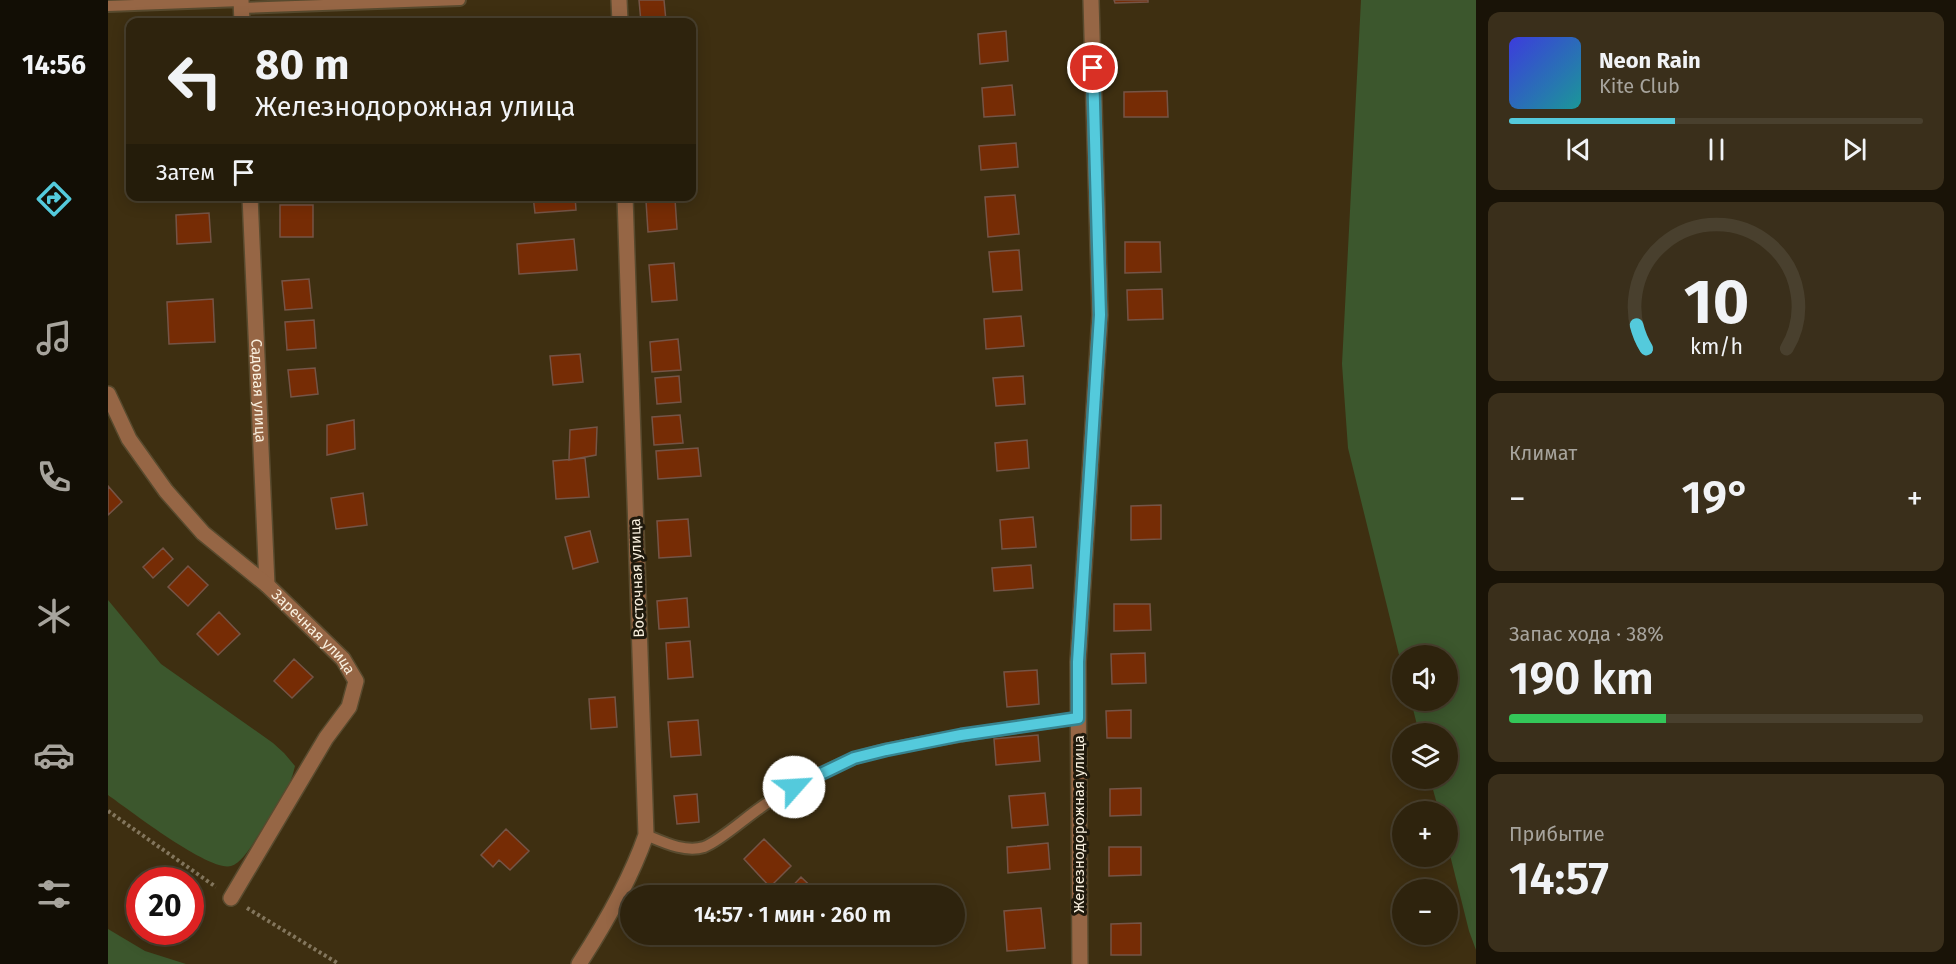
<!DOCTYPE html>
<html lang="ru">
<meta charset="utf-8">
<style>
:root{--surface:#2e230d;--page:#3a2f1b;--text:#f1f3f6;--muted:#a7a49d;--line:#49402e;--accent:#54cadc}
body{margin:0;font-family:"Fira Sans",sans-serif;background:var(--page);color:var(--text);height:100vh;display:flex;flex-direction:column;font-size:22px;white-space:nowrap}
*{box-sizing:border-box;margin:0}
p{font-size:20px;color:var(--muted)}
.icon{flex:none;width:33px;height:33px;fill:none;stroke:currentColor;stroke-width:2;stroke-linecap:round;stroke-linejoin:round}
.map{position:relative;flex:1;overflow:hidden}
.details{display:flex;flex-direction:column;gap:12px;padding:12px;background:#191307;width:480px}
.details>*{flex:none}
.hud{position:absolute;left:18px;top:18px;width:570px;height:183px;border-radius:12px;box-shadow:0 3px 15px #0003,0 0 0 2px var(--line);background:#2e230d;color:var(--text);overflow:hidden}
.controls{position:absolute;left:1284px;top:645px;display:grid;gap:12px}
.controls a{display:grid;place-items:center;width:66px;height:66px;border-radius:50%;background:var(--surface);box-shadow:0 3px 15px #0003,0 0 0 2px var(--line);font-size:30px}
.speed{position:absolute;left:18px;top:867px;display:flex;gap:12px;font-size:30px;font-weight:700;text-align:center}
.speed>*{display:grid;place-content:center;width:78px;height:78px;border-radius:50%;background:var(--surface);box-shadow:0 3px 15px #0003,0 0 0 2px var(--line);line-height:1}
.speed .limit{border:9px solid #d22;background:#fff;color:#111}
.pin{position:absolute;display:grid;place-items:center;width:51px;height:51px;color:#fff;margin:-26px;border:3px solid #fff;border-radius:50%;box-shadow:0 2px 6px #0007}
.me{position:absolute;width:66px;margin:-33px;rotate:64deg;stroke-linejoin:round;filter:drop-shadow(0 0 4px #0008)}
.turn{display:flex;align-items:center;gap:21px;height:126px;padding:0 30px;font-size:27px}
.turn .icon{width:78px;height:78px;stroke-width:2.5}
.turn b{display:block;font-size:42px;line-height:51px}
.then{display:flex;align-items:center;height:57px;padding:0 30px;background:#0003;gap:12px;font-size:22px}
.big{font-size:45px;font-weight:600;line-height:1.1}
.details .widget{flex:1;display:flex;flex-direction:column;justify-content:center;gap:9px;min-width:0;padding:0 21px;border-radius:12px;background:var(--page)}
.details .dial{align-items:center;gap:0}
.dial svg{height:156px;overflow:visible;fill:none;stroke:var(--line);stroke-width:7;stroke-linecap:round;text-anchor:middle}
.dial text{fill:var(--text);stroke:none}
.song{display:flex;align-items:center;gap:18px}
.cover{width:72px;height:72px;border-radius:9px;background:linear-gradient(135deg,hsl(240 70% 55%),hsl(180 70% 35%))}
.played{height:6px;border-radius:3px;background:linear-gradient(90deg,var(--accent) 40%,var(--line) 40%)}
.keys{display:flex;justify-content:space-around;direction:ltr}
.heat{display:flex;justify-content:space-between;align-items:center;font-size:33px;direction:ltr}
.charge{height:9px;border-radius:4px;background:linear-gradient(90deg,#34c759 38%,var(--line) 0)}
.trip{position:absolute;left:512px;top:885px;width:345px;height:60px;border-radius:30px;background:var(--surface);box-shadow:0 3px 15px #0003,0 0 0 2px var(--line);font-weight:600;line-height:60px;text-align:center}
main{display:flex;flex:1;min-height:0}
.tab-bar{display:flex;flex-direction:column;width:108px;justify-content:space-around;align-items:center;background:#120e05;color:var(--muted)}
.tab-bar .icon{width:42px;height:42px}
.tab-bar .on{color:var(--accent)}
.tab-bar b{font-size:27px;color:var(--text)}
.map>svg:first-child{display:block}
.green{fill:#3c572d}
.building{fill:#762c05;stroke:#755446;stroke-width:1.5}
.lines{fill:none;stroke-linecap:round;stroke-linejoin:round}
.lane-casing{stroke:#584a2e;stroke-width:14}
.street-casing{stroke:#584a2e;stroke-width:18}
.path{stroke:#83765d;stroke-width:4;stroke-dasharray:3 3;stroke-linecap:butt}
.lane{stroke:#966645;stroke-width:10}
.street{stroke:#966645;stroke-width:15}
.route-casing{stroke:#37838f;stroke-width:15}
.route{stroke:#54cadc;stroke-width:10}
.labels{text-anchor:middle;stroke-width:6;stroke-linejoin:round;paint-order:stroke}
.street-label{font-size:15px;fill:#f9f0df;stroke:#1f190c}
</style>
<main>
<nav class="tab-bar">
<b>14:56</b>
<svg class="icon on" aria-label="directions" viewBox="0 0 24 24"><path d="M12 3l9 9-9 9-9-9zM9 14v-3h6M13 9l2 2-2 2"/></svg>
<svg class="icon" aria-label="music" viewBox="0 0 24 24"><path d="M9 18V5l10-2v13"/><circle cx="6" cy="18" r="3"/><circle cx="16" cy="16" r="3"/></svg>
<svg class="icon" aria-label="phone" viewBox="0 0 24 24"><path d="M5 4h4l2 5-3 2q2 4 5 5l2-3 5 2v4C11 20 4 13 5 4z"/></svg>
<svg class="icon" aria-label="climate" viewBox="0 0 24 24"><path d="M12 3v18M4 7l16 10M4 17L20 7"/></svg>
<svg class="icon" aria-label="car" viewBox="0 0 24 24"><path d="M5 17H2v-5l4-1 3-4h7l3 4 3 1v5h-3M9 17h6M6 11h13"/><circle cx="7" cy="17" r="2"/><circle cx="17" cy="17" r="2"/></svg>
<svg class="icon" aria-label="filters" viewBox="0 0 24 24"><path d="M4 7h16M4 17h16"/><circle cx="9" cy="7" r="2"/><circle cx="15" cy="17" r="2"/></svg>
</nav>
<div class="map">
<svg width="1368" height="964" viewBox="0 0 1368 964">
<rect width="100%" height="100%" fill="#3e2f11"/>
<!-- green -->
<path class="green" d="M 1253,0 L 1368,0 L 1368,950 L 1361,931 L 1340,847 L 1340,812 L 1331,811 L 1322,779 L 1340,778 L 1340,734 L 1311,733 L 1303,701 L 1340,700 L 1340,656 L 1294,656 L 1294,667 L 1240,448 L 1234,364 Z
M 0,600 L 53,664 L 165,743 L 176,753 L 187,766 C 182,790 168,808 155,828 C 148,838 135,863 123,866 C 101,872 20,809 0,795 Z
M 0,929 L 37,951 L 78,964 L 0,964 Z"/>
<!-- building -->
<path class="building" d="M 531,0 L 556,0 L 558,21 L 533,22 Z
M 1006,0 L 1040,0 L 1040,2 L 1007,3 Z
M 898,31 L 900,61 L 872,64 L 870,34 Z
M 904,85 L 907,115 L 876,117 L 874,88 Z
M 1059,91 L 1060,117 L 1016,117 L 1016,92 Z
M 908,143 L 910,167 L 873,170 L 871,146 Z
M 907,195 L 911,234 L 880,237 L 877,197 Z
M 425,196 L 467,196 L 468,210 L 427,213 Z
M 567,199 L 569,229 L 540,232 L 538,201 Z
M 172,205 L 205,205 L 205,237 L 172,237 Z
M 101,213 L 103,242 L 69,244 L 68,215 Z
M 466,239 L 469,270 L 411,274 L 409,244 Z
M 1017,242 L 1052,242 L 1053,272 L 1017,273 Z
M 911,250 L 914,290 L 885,292 L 881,252 Z
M 566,263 L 569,300 L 544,302 L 541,265 Z
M 201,279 L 204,308 L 177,310 L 174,281 Z
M 1054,289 L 1055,319 L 1020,320 L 1019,290 Z
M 105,299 L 107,342 L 61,344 L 59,302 Z
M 913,316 L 916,346 L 878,349 L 876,319 Z
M 206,320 L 208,348 L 179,350 L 177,322 Z
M 570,339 L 573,370 L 544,372 L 542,342 Z
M 472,354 L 475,382 L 445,385 L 442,356 Z
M 207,368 L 210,394 L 183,397 L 180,370 Z
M 571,376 L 573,402 L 549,404 L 547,378 Z
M 915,376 L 917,404 L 888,406 L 885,378 Z
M 572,415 L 575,443 L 546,445 L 544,417 Z
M 246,420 L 247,449 L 219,455 L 219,425 Z
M 489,427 L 488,455 L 461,460 L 462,430 Z
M 919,440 L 921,468 L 889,471 L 887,443 Z
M 590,448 L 593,476 L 550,479 L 548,451 Z
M 477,458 L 481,497 L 448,499 L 445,461 Z
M 0,486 L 14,502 L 0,515 Z
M 255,493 L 259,525 L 228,529 L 223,498 Z
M 1053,505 L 1053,539 L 1023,540 L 1023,506 Z
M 925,517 L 928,547 L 894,549 L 892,520 Z
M 580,519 L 583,556 L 551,558 L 549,521 Z
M 482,531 L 490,562 L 465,569 L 457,537 Z
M 55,548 L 65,559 L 45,578 L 35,567 Z
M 923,565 L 925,588 L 886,591 L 884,568 Z
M 80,566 L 100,585 L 80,606 L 60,587 Z
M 579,598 L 581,627 L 551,629 L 549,601 Z
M 1006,604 L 1042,604 L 1043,630 L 1006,631 Z
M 111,612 L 132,634 L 110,655 L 89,634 Z
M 582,641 L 585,677 L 560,679 L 558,643 Z
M 1037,653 L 1038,683 L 1004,684 L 1003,654 Z
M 186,659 L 205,677 L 184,698 L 166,681 Z
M 929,670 L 931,704 L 899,707 L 896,672 Z
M 507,697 L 509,727 L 483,729 L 481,699 Z
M 1023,710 L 1023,738 L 999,738 L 998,711 Z
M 590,720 L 593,755 L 563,757 L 560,722 Z
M 930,735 L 932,761 L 888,765 L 886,739 Z
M 1033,788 L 1033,815 L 1002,816 L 1002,789 Z
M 937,793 L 940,825 L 904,828 L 901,796 Z
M 589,794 L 591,822 L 569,824 L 566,796 Z
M 398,829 L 421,851 L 402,870 L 391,860 L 385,867 L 373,855 Z
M 656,839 L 683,866 L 662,887 L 636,859 Z
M 940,843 L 942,869 L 900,873 L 899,847 Z
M 1001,847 L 1033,847 L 1033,875 L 1001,876 Z
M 693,877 L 713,896 L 675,896 Z
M 933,908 L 937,948 L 899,951 L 896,911 Z
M 1033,923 L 1033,955 L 1003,955 L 1003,924 Z"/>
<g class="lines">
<!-- lane casing -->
<g class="lane-casing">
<path id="lane" d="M 0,6 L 133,1
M 133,8 L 352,0
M 538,835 C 555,842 577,853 596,847 C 612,841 637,818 652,808 C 676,790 717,770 745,759 C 766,751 790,747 812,743 C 864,733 917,726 970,718"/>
</g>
<!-- street casing -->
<g class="street-casing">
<g id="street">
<path d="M 133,0 L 134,22"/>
<path d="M 511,0 L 512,22"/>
<path id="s1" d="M 142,196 L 159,585"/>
<path id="s2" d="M 0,394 L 21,439 L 58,491 L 95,533 L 159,585 L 235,659 L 248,681 L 241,707 L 218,738 L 123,898"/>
<path d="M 471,964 C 497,924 522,881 538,835 L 517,196"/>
<path d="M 972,964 L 970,662 L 992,315 L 983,0"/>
</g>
</g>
<!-- path -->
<path class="path" d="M 0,811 L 108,887
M 139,908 L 231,964"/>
<!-- lane -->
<use href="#lane" class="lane"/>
<!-- street -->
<use href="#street" class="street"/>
</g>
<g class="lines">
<!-- route casing -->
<g class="route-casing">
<path id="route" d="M 686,787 L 746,758 L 778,750 L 853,735 L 970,718 L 970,662 L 992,315 L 985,68"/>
</g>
<!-- route -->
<use href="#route" class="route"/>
</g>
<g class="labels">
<!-- street labels -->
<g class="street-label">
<text dy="5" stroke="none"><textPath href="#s1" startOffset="195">Садовая улица</textPath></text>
<text transform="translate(529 578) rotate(-92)" y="5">Восточная улица</text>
<text dy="5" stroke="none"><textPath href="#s2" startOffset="318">Заречная улица</textPath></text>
<text transform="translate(971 824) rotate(-90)" y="5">Железнодорожная улица</text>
</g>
</g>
</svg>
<div class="controls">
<a><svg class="icon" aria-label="sound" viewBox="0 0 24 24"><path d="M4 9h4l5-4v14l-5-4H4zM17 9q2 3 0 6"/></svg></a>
<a><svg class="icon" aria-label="layers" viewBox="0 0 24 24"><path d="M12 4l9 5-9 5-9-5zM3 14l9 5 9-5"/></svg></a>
<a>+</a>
<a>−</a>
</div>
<div class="speed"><div class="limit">20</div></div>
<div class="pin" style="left:985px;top:68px;background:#d93025"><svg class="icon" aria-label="arrive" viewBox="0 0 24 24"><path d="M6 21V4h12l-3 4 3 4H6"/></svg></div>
<svg class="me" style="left:686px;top:787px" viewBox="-20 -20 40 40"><circle r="19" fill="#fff"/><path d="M0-13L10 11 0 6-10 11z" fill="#54cadc"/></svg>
<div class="trip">14:57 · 1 мин · 260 m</div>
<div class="hud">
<div class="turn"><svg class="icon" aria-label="left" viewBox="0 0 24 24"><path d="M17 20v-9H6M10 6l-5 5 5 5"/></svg><div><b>80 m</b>Железнодорожная улица</div></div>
<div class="then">Затем<svg class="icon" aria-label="arrive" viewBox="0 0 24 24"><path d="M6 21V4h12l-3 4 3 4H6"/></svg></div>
</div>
</div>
<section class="details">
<div class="widget">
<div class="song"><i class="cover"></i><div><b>Neon Rain</b><p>Kite Club</p></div></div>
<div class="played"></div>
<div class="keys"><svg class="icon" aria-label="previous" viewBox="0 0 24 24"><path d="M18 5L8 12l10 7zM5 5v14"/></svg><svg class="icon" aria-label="pause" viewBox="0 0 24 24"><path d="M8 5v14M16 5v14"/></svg><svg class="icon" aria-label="next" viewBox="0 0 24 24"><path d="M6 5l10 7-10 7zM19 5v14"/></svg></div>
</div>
<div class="widget dial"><svg viewBox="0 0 100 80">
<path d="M14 69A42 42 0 1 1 86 69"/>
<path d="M14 69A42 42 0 0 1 9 57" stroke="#54cadc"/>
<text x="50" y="56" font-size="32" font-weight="700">10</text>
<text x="50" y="72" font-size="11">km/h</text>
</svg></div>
<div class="widget"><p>Климат</p>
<div class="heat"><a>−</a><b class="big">19°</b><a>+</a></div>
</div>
<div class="widget"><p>Запас хода · 38%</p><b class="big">190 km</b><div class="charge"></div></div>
<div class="widget"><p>Прибытие</p><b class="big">14:57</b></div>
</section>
</main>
